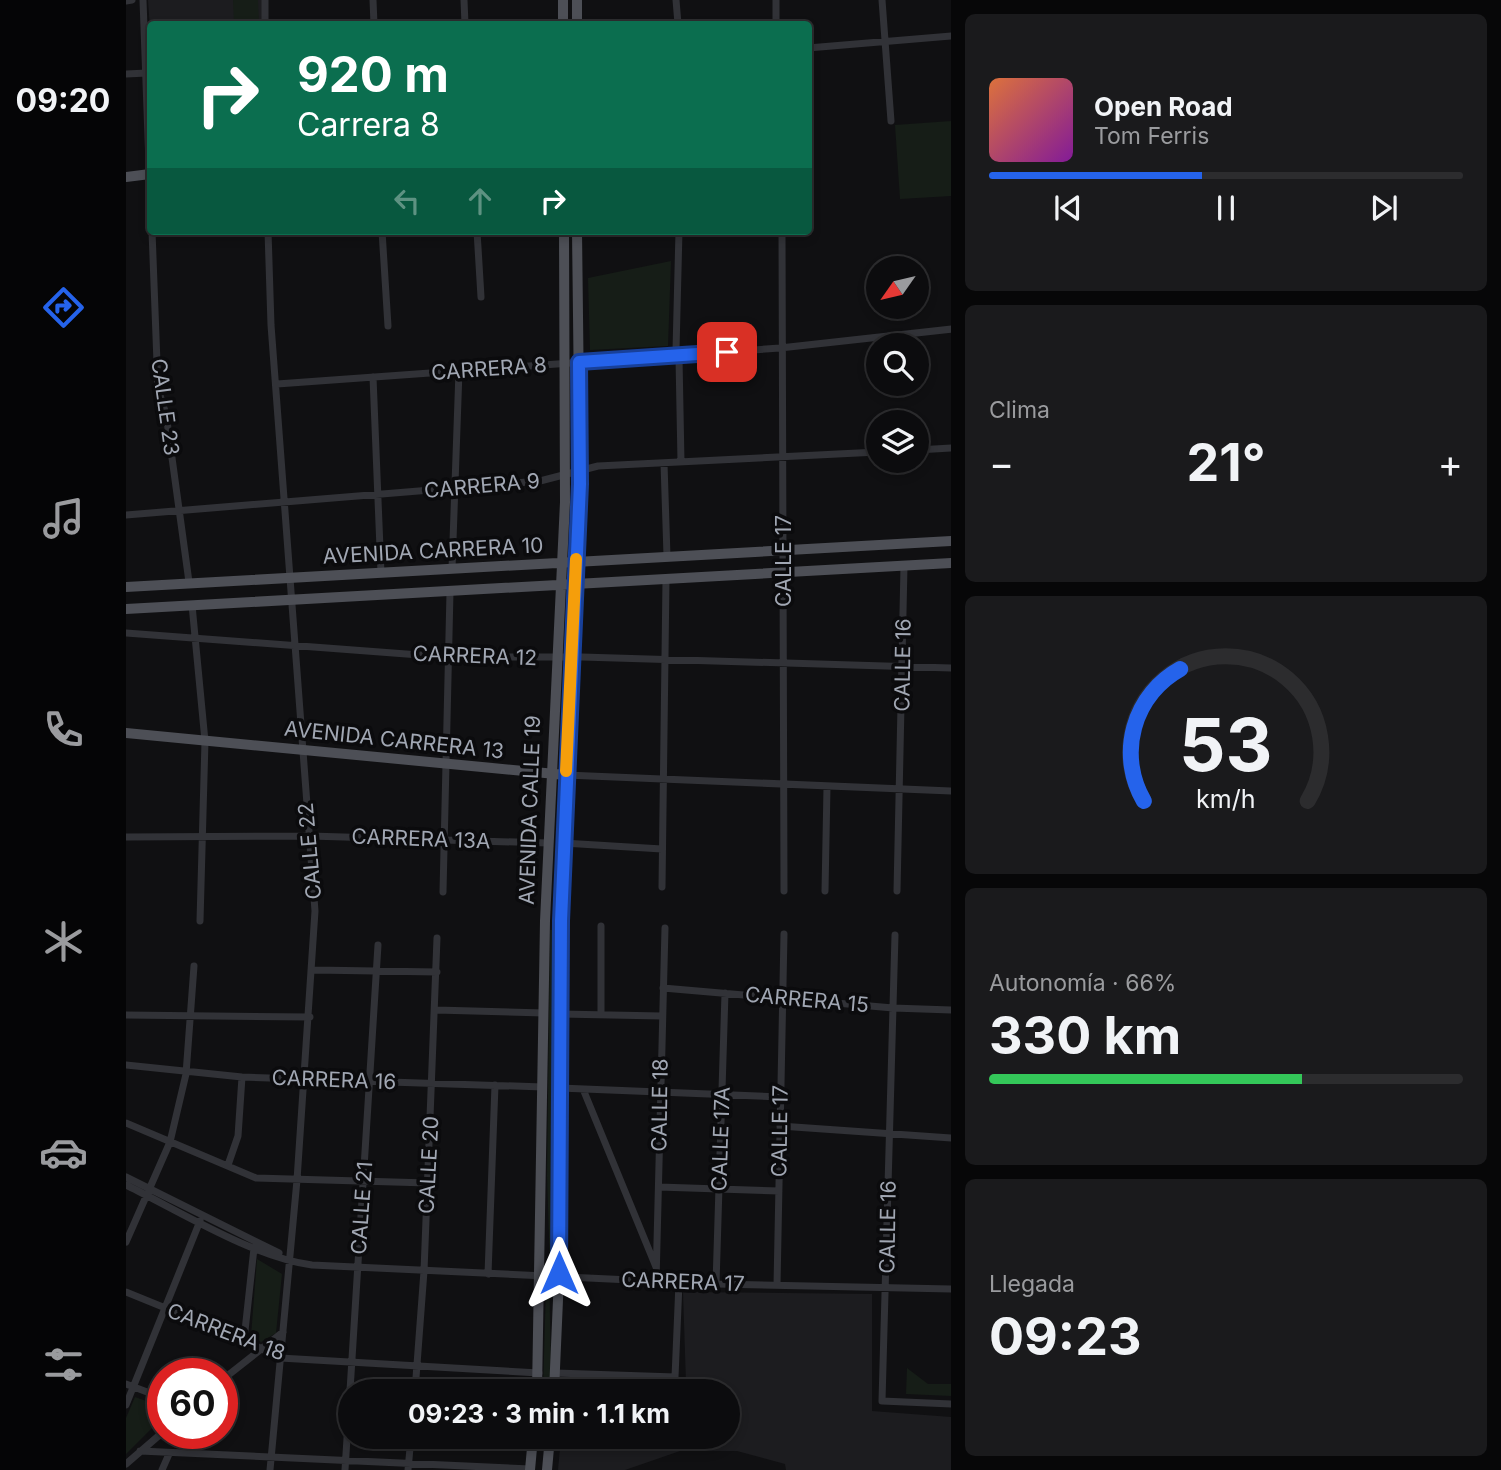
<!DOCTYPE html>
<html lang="es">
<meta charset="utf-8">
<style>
:root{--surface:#0c0c0e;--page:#1a1a1c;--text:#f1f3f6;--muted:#9a9b9e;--line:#2c2c2e;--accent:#2563eb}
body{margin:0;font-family:Inter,sans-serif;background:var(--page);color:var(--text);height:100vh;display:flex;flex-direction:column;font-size:26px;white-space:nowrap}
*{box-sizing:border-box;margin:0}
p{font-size:23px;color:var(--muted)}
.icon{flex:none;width:38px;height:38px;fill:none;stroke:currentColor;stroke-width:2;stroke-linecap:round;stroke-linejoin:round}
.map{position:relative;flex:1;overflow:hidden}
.panel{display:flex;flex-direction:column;gap:14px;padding:14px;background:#070708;width:550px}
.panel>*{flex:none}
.banner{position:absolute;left:21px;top:21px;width:665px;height:214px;border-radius:7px;box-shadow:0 4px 10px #0003,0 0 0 2px var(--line);background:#0b6e4f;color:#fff;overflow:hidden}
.needle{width:46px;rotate:236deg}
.fabs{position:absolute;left:740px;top:256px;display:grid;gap:14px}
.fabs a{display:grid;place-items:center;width:63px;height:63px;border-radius:50%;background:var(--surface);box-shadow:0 4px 10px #0003,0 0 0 2px var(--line);font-size:35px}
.speed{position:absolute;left:21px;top:1358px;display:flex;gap:14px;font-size:35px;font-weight:700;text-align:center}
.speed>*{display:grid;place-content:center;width:91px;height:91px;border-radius:50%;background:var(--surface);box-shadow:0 4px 10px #0003,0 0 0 2px var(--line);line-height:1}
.speed .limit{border:10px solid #d22;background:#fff;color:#111}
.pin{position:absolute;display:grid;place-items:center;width:60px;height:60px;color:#fff;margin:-30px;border-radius:14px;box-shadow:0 4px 10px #0006}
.me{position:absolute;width:77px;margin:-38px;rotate:0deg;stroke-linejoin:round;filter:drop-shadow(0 0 5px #0008)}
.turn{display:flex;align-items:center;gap:24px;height:147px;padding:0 35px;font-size:32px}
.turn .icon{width:91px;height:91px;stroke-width:2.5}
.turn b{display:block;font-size:49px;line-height:60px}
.lanes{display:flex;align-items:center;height:66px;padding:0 35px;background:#0003;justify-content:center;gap:35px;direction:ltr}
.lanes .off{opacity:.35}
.big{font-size:52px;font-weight:700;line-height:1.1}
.panel .tile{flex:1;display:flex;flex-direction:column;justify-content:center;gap:10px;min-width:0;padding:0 24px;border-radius:10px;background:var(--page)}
.panel .dial{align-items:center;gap:0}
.dial svg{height:182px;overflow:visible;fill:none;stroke:var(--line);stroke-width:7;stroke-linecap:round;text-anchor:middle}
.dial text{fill:var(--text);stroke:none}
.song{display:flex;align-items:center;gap:21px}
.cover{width:84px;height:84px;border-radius:10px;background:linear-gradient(135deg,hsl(20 70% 55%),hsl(290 70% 35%))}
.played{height:7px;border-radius:4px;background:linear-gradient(90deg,var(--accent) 45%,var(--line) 45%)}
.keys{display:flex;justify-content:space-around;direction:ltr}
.heat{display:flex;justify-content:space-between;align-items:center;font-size:38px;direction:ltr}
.charge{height:10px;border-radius:5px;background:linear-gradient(90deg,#34c759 66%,var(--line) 0)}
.trip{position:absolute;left:212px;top:1379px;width:402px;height:70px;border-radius:35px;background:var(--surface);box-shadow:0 4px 10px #0003,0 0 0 2px var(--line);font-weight:700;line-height:70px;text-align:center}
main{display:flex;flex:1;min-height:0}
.dock{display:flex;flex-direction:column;width:126px;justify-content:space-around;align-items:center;background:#050506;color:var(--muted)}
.dock .icon{width:49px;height:49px}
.dock .selected{color:var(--accent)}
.dock b{font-size:32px;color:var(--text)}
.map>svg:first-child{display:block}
.built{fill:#1c1c1f}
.green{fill:#161d17}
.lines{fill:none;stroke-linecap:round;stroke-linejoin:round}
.minor{stroke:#313237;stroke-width:7}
.major{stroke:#4d4f56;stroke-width:10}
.route-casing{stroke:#184099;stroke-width:18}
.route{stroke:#2563eb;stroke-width:12}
.slow{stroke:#f59e0b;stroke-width:12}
.labels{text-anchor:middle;stroke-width:7;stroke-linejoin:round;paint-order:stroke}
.street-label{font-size:21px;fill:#a1a7b3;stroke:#0b0b0d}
</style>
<main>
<nav class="dock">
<b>09:20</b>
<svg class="icon selected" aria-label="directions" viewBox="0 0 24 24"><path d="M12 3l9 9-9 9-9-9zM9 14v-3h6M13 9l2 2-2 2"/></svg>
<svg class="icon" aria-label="music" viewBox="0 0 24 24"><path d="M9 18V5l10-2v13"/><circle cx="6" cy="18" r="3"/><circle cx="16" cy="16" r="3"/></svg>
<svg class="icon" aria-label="phone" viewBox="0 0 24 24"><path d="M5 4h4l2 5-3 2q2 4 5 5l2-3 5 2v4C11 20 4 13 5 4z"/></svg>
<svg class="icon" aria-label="climate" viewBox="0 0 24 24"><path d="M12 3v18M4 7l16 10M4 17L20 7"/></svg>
<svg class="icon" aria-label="car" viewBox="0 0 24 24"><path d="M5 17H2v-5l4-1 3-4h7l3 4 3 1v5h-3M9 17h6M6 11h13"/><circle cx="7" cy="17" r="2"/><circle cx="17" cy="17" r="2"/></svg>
<svg class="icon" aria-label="filters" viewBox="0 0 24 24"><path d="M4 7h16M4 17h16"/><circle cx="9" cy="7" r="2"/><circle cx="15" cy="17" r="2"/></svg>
</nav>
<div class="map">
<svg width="826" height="1470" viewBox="0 0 826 1470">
<rect width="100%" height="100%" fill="#101012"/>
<!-- built -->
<path class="built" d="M 22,0 L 136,0 L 136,24 L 24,24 L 24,29 Z
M 557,1292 L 746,1294 L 746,1411 L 825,1417 L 825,1470 L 660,1470 L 659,1464 L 611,1451 L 554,1451 L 499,1470 L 432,1470 L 435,1437 L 602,1437 L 602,1391 L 439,1391 L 440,1382 L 560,1383 Z"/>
<!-- green -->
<path class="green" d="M 107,0 L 132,0 L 133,24 L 108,24 Z
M 825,121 L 825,196 L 774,199 L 769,125 Z
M 545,261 L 542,346 L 464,350 L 462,278 Z
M 424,930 L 428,930 L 431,991 L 428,1268 L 424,1268 L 421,1176 Z
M 131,1259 L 156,1274 L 150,1333 L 135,1342 L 125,1336 Z
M 420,1285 L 424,1285 C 423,1321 426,1356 424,1391 L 417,1391 Z
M 781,1368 L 802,1384 L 825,1384 L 825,1396 L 780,1394 Z
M 9,1397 L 37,1407 L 37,1417 L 0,1454 L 0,1418 Z"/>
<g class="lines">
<!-- minor -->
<path class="minor" d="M 17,0 L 24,192
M 247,0 L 248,24
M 338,0 L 339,24
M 550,0 L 552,24
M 650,0 L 650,24
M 756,0 L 765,121
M 0,1 L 6,0
M 139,24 L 139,0
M 682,48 L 826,36
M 0,74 L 21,73
M 26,231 L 32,389 L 40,414 L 63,582
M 142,231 L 145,325 L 189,911 L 171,1180 L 144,1470
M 256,231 L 262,326
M 351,231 L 355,297
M 553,231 L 550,350 L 553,358 L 555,462
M 656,231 L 658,891
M 247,377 L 255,573
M 151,384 L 654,348 L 826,329
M 791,450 L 826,448
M 538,463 L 541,556
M 0,515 L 414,481 L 472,466 L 752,452
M 326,569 L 333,371
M 66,605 L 79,741 L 74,921
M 0,633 L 320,657 L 456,657 L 826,668
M 440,775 L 826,791
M 0,837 L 184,836 L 422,843
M 437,843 L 536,849
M 536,887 L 540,579
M 699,891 L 701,787
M 771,891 L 778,566
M 317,892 L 324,592
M 188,970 L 311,972
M 537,988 L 767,1008 L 826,1010
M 310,1010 L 418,1013
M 434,1014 L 536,1016
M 0,1015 L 184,1017
M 475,1015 L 475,926
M 0,1065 L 116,1077 L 417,1087
M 434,1088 L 655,1097
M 457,1089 L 530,1267
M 0,1123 L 130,1178 L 302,1183
M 654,1126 L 826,1138
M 102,1165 L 112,1136 L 116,1077
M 0,1177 L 153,1253
M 0,1185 C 55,1212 127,1257 186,1265 L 590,1284 L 826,1289
M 533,1187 L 653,1191
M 0,1242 L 44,1142 L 60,1074 L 68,966
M 362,1274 L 369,1085
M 530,1282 L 539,928
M 590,1284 L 599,993
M 651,1285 L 658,934
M 0,1292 L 118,1340 L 154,1358 L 413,1373
M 118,1340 L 128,1248
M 430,1373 L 549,1377 L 553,1283
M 96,1380 L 157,1332
M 0,1384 L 37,1398
M 289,1391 L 298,1271 L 311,938
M 756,1401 L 769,935
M 756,1401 L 826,1404
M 0,1405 L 74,1221
M 14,1451 L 404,1469
M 0,1464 L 37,1432
M 36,1470 L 43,1454
M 219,1470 L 252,945
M 282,1470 L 285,1437"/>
<!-- major -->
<path class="major" d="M 437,24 L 437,0
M 451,24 L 451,0
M 0,177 L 24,174
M 0,587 L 826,541
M 0,609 L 826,563
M 0,733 L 440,775
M 411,1391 L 419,921 L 439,502 L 438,231
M 428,1391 L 433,1277 L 435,899 L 454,484 L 451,231
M 404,1470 L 407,1437
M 421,1470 L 424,1437"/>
</g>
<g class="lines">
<!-- route casing -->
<g class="route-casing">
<path id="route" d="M 433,1273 L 435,921 L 454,484 L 453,362 L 601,352"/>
</g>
<!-- route -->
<use href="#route" class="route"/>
<!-- slow -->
<path class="slow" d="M 440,771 L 450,559"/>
</g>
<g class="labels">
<!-- street labels -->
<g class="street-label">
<text transform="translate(363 369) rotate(-4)" y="7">CARRERA 8</text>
<text transform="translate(39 407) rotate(82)" y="7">CALLE 23</text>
<text transform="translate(356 486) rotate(-5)" y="7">CARRERA 9</text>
<text transform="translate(307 551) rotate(-3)" y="7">AVENIDA CARRERA 10</text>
<text transform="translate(658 561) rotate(-90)" y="7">CALLE 17</text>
<text transform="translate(349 656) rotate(2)" y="7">CARRERA 12</text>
<text transform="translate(777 665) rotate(-89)" y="7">CALLE 16</text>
<text transform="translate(268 740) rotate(6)" y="7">AVENIDA CARRERA 13</text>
<text transform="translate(404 810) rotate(-88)" y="7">AVENIDA CALLE 19</text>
<text transform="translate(295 839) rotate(2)" y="7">CARRERA 13A</text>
<text transform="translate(184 851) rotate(-95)" y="7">CALLE 22</text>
<text transform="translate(681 1000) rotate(5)" y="7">CARRERA 15</text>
<text transform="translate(208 1080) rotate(2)" y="7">CARRERA 16</text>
<text transform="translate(534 1105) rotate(-89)" y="7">CALLE 18</text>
<text transform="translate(654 1131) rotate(-89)" y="7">CALLE 17</text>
<text transform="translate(595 1139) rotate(-88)" y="7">CALLE 17A</text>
<text transform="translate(303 1165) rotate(-87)" y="7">CALLE 20</text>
<text transform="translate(236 1208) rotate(-86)" y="7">CALLE 21</text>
<text transform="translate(762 1227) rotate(-89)" y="7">CALLE 16</text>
<text transform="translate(557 1282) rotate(2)" y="7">CARRERA 17</text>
<text transform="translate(100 1332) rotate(21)" y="7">CARRERA 18</text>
</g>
</g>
</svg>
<div class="fabs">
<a><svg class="needle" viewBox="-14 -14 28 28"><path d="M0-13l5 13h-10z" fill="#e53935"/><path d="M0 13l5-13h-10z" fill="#9a9b9e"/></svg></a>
<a><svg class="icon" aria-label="search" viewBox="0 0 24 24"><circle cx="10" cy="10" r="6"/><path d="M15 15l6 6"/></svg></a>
<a><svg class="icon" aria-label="layers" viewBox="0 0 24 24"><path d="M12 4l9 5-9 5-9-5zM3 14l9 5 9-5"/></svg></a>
</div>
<div class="speed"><div class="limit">60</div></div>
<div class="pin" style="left:601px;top:352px;background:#d93025"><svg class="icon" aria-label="arrive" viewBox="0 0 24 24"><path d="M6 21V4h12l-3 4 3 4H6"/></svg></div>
<svg class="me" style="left:433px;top:1273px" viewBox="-20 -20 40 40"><path d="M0-17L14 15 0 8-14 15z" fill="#2563eb" stroke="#fff" stroke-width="4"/></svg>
<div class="trip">09:23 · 3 min · 1.1 km</div>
<div class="banner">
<div class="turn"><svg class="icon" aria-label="right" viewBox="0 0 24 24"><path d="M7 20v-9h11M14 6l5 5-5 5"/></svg><div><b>920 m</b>Carrera 8</div></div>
<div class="lanes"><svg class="icon off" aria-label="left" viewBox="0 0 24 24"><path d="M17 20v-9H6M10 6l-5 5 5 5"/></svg><svg class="icon off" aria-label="ahead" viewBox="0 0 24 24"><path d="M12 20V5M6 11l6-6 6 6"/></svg><svg class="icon" aria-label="right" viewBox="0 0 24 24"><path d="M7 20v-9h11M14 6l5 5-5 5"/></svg></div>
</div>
</div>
<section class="panel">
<div class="tile">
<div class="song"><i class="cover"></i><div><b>Open Road</b><p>Tom Ferris</p></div></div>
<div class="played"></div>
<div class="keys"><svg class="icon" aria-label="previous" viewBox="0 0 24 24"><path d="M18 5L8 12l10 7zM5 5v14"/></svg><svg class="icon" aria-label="pause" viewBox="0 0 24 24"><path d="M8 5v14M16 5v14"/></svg><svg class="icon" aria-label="next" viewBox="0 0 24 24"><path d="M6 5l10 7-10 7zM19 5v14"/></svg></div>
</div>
<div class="tile"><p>Clima</p>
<div class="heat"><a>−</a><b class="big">21°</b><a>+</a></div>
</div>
<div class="tile dial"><svg viewBox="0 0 100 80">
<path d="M14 69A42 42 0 1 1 86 69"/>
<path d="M14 69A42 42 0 0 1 30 11" stroke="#2563eb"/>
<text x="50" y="56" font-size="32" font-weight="700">53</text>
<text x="50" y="72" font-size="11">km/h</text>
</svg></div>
<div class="tile"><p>Autonomía · 66%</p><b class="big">330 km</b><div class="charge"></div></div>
<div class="tile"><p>Llegada</p><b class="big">09:23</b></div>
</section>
</main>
